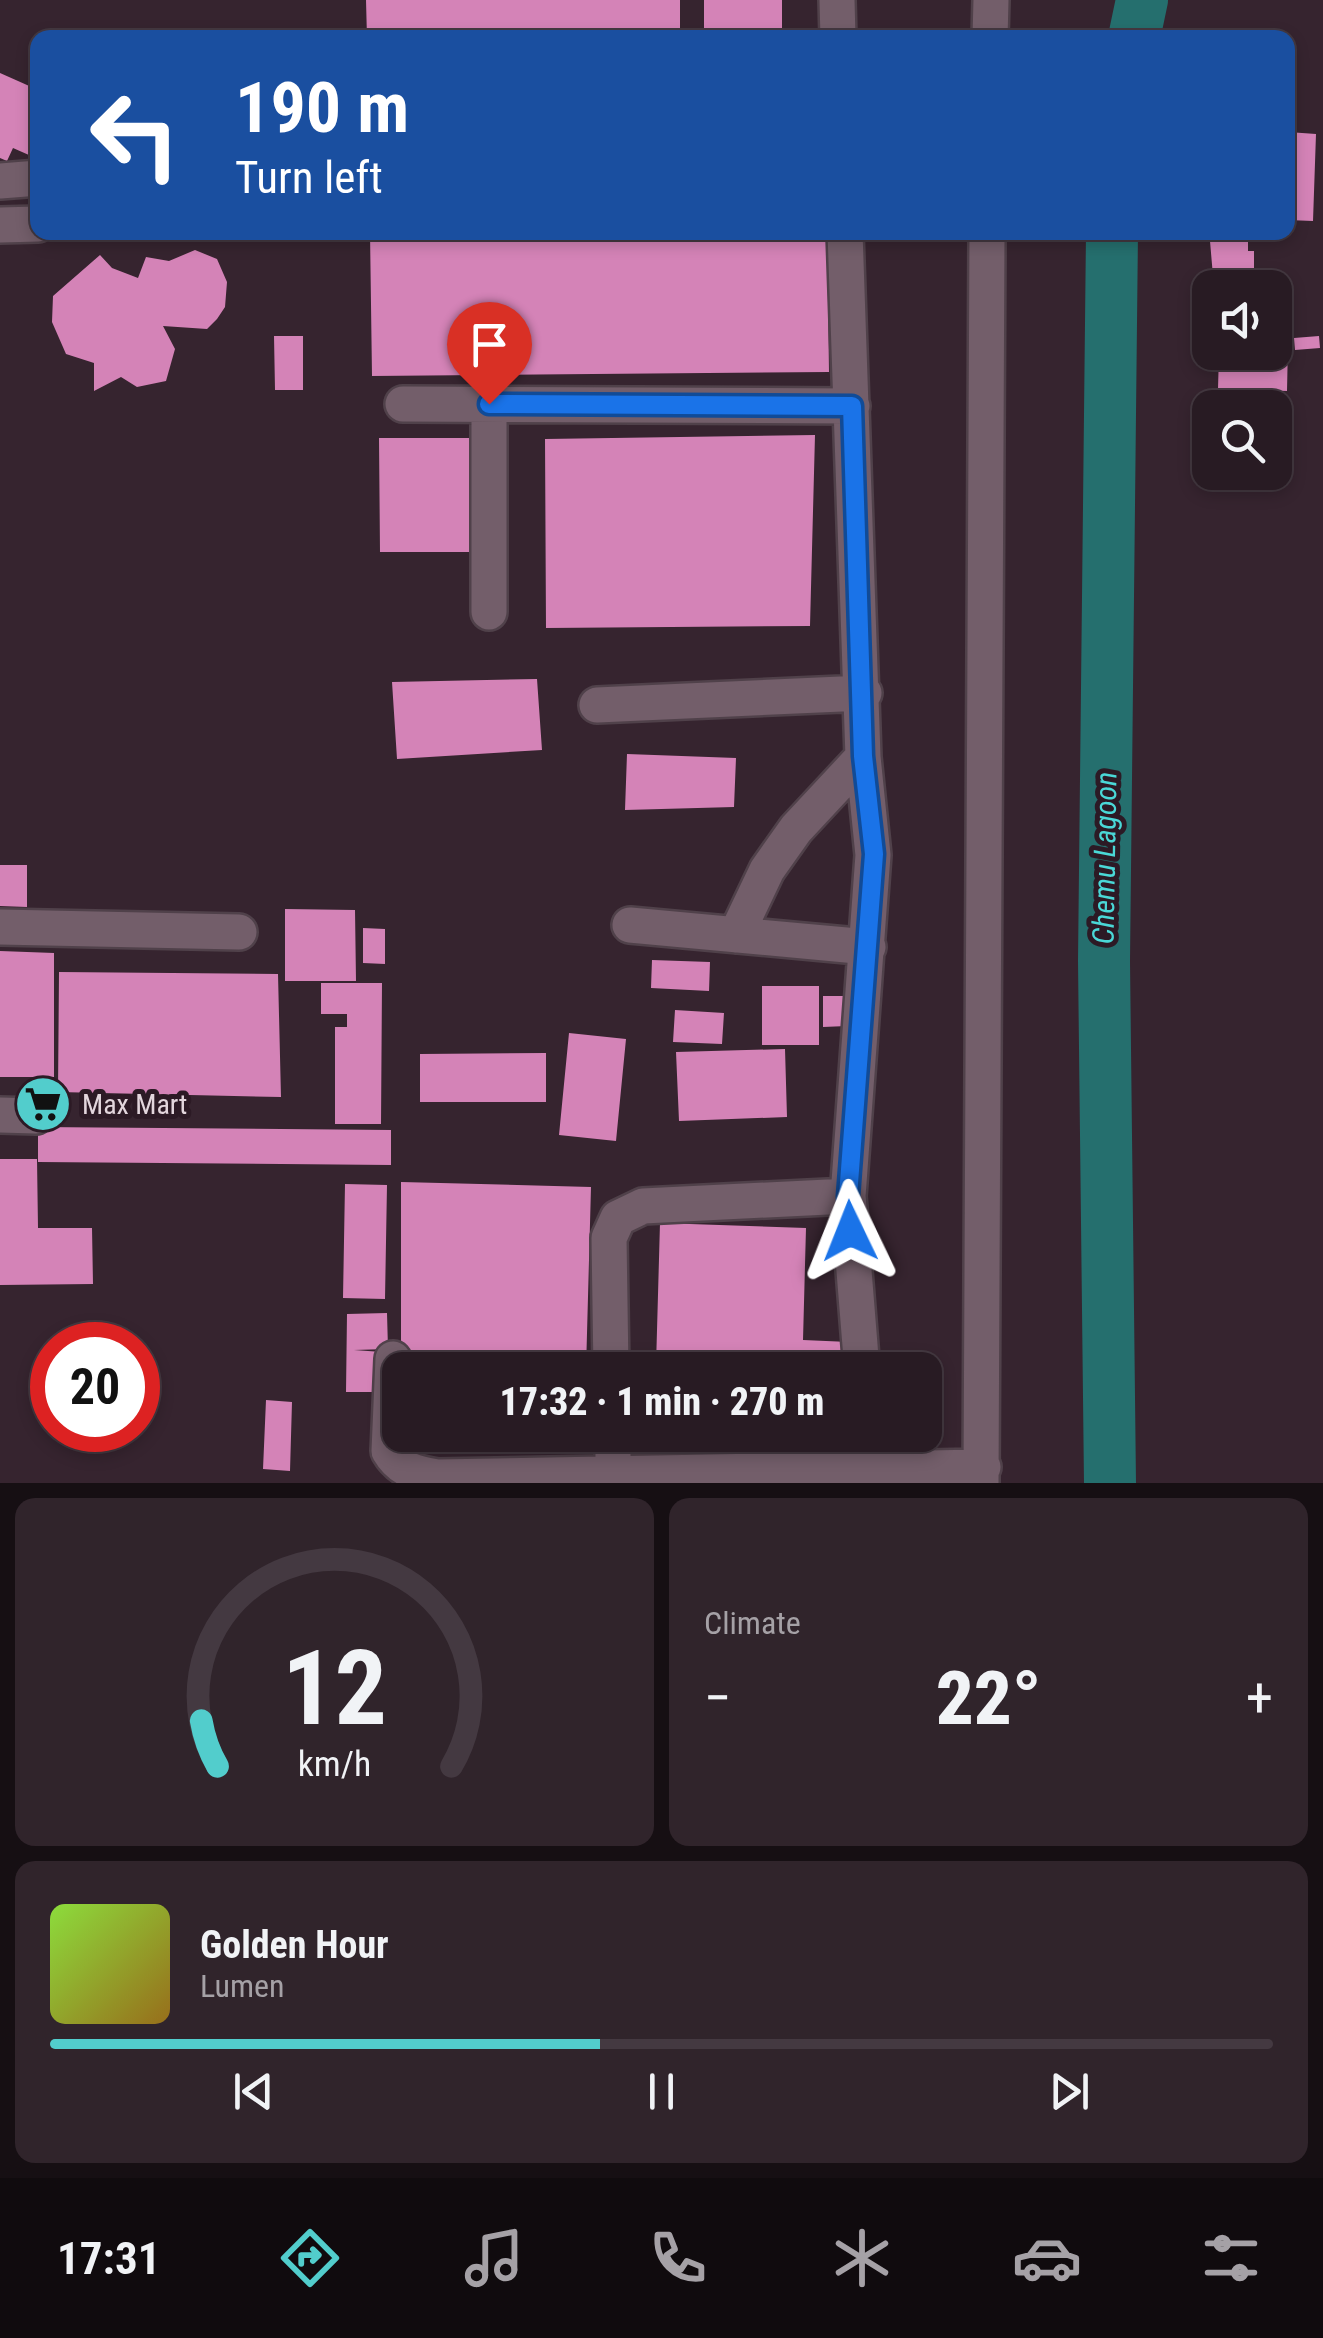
<!DOCTYPE html>
<meta charset="utf-8">
<style>
:root{--surface:#281b23;--page:#30242b;--text:#f1f3f6;--muted:#a5a1a6;--line:#443941;--accent:#52cdcc}
body{margin:0;font-family:"Roboto Condensed",sans-serif;background:var(--page);color:var(--text);height:100vh;display:flex;flex-direction:column;font-size:38px;white-space:nowrap}
*{box-sizing:border-box;margin:0}
p{font-size:32px;color:var(--muted)}
.icon{flex:none;width:55px;height:55px;fill:none;stroke:currentColor;stroke-width:2;stroke-linecap:round;stroke-linejoin:round}
.map{position:relative;height:1483px;overflow:hidden}
.drawer{display:flex;flex-direction:column;gap:15px;padding:15px;background:#160f13;flex:1}
.drawer>*{flex:none}
.banner{position:absolute;left:30px;top:30px;width:1265px;height:210px;border-radius:20px;box-shadow:0 5px 15px #0003,0 0 0 2px var(--line);background:#1a4fa0;color:#fff;overflow:hidden}
.fabs{position:absolute;left:1192px;top:270px;display:grid;gap:20px}
.fabs a{display:grid;place-items:center;width:100px;height:100px;border-radius:20px;background:var(--surface);box-shadow:0 5px 15px #0003,0 0 0 2px var(--line);font-size:50px}
.speed{position:absolute;left:30px;top:1322px;display:flex;gap:20px;font-size:50px;font-weight:700;text-align:center}
.speed>*{display:grid;place-content:center;width:130px;height:130px;border-radius:50%;background:var(--surface);box-shadow:0 5px 15px #0003,0 0 0 2px var(--line);line-height:1}
.speed .limit{border:15px solid #d22;background:#fff;color:#111}
.pin{position:absolute;display:grid;place-items:center;width:85px;height:85px;color:#fff;margin:-102px -42px;border-radius:50% 50% 50% 0;rotate:-45deg;box-shadow:0 0 10px #0007}
.pin .icon{rotate:45deg}
.me{position:absolute;width:110px;margin:-55px;rotate:358deg;stroke-linejoin:round;filter:drop-shadow(0 0 8px #0008)}
.turn{display:flex;align-items:center;gap:35px;height:210px;padding:0 40px;font-size:45px}
.turn .icon{width:130px;height:130px;stroke-width:2.5}
.turn b{display:block;font-size:70px;line-height:85px}
.big{font-size:75px;font-weight:800;line-height:1.1}
.drawer .card{flex:1;display:flex;flex-direction:column;justify-content:center;gap:15px;min-width:0;padding:0 35px;border-radius:20px;background:var(--page)}
.drawer .dial{align-items:center;gap:0}
.dial svg{height:260px;overflow:visible;fill:none;stroke:var(--line);stroke-width:7;stroke-linecap:round;text-anchor:middle}
.dial text{fill:var(--text);stroke:none}
.song{display:flex;align-items:center;gap:30px}
.cover{width:120px;height:120px;border-radius:15px;background:linear-gradient(135deg,hsl(90 70% 55%),hsl(40 70% 35%))}
.played{height:10px;border-radius:5px;background:linear-gradient(90deg,var(--accent) 45%,var(--line) 45%)}
.keys{display:flex;justify-content:space-around;direction:ltr}
.heat{display:flex;justify-content:space-between;align-items:center;font-size:55px;direction:ltr}
.drawer .tiles{flex:1;display:grid;gap:15px;grid-template-columns:1fr 1fr}
.card:last-child{grid-column:span 2}
.trip{position:absolute;left:382px;top:1352px;width:560px;height:100px;border-radius:20px;background:var(--surface);box-shadow:0 5px 15px #0003,0 0 0 2px var(--line);font-weight:800;line-height:100px;text-align:center}
.tabs{display:flex;height:160px;justify-content:space-around;align-items:center;background:#100b0e;color:var(--muted)}
.tabs .icon{width:70px;height:70px}
.tabs .on{color:var(--accent)}
.tabs b{font-size:45px;color:var(--text)}
.map>svg:first-child{display:block}
.lines{fill:none;stroke-linecap:round;stroke-linejoin:round}
.river{stroke:#256f6e;stroke-width:52}
.building{fill:#d483b7}
.minor-casing{stroke:#50414a;stroke-width:40}
.minor{stroke:#735e6a;stroke-width:35}
.route-casing{stroke:#114b97;stroke-width:25}
.route{stroke:#1a73e8;stroke-width:18}
.labels{text-anchor:middle;stroke-width:10;stroke-linejoin:round;paint-order:stroke}
.poi-label{font-size:28px;fill:#e3d6dd;stroke:#2c1a25;text-anchor:start}
.water-label{font-size:30px;font-style:italic;fill:#4ad8d7;stroke:#2c1a25}
</style>
<div class="map">
<svg width="1323" height="1483" viewBox="0 0 1323 1483">
<rect width="100%" height="100%" fill="#36242f"/>
<g class="lines">
<!-- river -->
<path class="river" d="M 1134,38 L 1142,0
M 1110,1483 L 1104,961 L 1112,232"/>
</g>
<!-- building -->
<path class="building" d="M 366,0 L 680,0 L 680,38 L 367,38 Z
M 704,0 L 782,0 L 782,38 L 704,38 Z
M 0,73 L 36,89 L 28,106 L 38,111 L 38,159 L 13,148 L 7,161 L 0,158 Z
M 1288,132 L 1316,134 L 1313,221 L 1288,220 Z
M 370,232 L 827,232 L 829,372 L 372,376 Z
M 1210,241 L 1248,242 L 1248,251 L 1254,251 L 1254,288 L 1214,288 Z
M 195,250 L 217,259 L 227,282 L 225,307 L 217,319 L 207,329 L 163,326 L 175,349 L 166,381 L 137,387 L 121,377 L 94,391 L 94,363 L 66,354 L 52,322 L 53,296 L 100,255 L 112,268 L 138,278 L 146,257 L 169,261 Z
M 274,336 L 303,336 L 303,390 L 275,390 Z
M 1319,336 L 1320,348 L 1295,350 L 1294,338 Z
M 1275,343 L 1288,344 L 1287,391 L 1218,389 L 1219,352 L 1275,352 Z
M 815,435 L 810,626 L 546,628 L 545,439 Z
M 379,438 L 478,438 L 478,552 L 380,552 Z
M 537,679 L 542,750 L 397,759 L 392,682 Z
M 627,754 L 736,758 L 734,807 L 625,810 Z
M 0,865 L 27,865 L 27,907 L 0,906 Z
M 285,909 L 355,910 L 356,981 L 285,981 Z
M 363,928 L 385,929 L 385,964 L 363,963 Z
M 0,951 L 54,953 L 54,1077 L 0,1077 Z
M 652,960 L 710,962 L 709,991 L 651,988 Z
M 59,972 L 278,974 L 281,1097 L 58,1092 Z
M 321,983 L 382,983 L 381,1124 L 335,1124 L 335,1027 L 347,1027 L 347,1014 L 321,1014 Z
M 762,986 L 819,986 L 819,1045 L 762,1045 Z
M 823,996 L 847,996 L 847,1026 L 823,1027 Z
M 675,1010 L 724,1013 L 722,1044 L 673,1042 Z
M 569,1033 L 626,1039 L 616,1141 L 559,1135 Z
M 785,1049 L 787,1117 L 679,1121 L 676,1052 Z
M 546,1053 L 546,1102 L 420,1102 L 420,1054 Z
M 38,1127 L 391,1130 L 391,1165 L 38,1162 Z
M 0,1159 L 37,1159 L 38,1228 L 92,1228 L 93,1284 L 0,1285 Z
M 401,1182 L 591,1187 L 586,1370 L 401,1370 Z
M 345,1184 L 387,1185 L 385,1299 L 343,1298 Z
M 660,1223 L 806,1228 L 803,1340 L 849,1342 L 848,1370 L 656,1366 Z
M 387,1313 L 388,1349 L 354,1350 L 382,1352 L 382,1392 L 346,1392 L 347,1314 Z
M 266,1400 L 292,1402 L 290,1471 L 263,1469 Z"/>
<g class="lines">
<!-- minor casing -->
<g class="minor-casing">
<path id="minor" d="M 837,0 L 838,38
M 990,38 L 991,0
M 0,181 L 38,178
M 0,225 L 38,224
M 845,232 L 863,757 L 873,855 L 848,1196
M 403,404 L 852,406
M 489,404 L 489,612
M 597,705 L 864,693
M 630,925 L 868,947
M 0,927 L 239,932
M 736,935 L 767,870 L 796,829 L 863,757
M 0,1115 L 36,1116
M 393,1359 L 389,1451 C 400,1470 415,1473 437,1477 L 983,1467
M 611,1370 L 609,1238 L 618,1218 L 643,1206 L 848,1196 L 862,1370
M 613,1435 L 613,1474
M 981,1483 L 987,232"/>
</g>
<!-- minor -->
<use href="#minor" class="minor"/>
</g>
<g class="lines">
<!-- route casing -->
<g class="route-casing">
<path id="route" d="M 489,404 L 852,406 L 863,756 L 874,854 L 848,1196 L 850,1231"/>
</g>
<!-- route -->
<use href="#route" class="route"/>
</g>
<!-- icons -->
<defs>
<g id="supermarket-disc" transform="scale(2.875)"><circle r="9.5" fill="#52cdcc" stroke="#2c1a25"/><path d="M-6-5.5h2.5l.6 2H6L4.5 2H-2.5L-4.4-4H-6ZM-1.5 3.2a1.3 1.3 0 1 0 .1 0ZM3 3.2a1.3 1.3 0 1 0 .1 0Z" fill="#111"/></g>
</defs>
<g fill-rule="evenodd">
<use href="#supermarket-disc" x="43" y="1104"/>
</g>
<g class="labels">
<!-- poi labels -->
<g class="poi-label">
<text x="82" y="1114">Max Mart</text>
</g>
<!-- water labels -->
<g class="water-label">
<text transform="translate(1105 858) rotate(-89)" y="10">Chemu Lagoon</text>
</g>
</g>
</svg>
<div class="fabs">
<a><svg class="icon" aria-label="sound" viewBox="0 0 24 24"><path d="M4 9h4l5-4v14l-5-4H4zM17 9q2 3 0 6"/></svg></a>
<a><svg class="icon" aria-label="search" viewBox="0 0 24 24"><circle cx="10" cy="10" r="6"/><path d="M15 15l6 6"/></svg></a>
</div>
<div class="speed"><div class="limit">20</div></div>
<div class="pin" style="left:489px;top:404px;background:#d93025"><svg class="icon" aria-label="arrive" viewBox="0 0 24 24"><path d="M6 21V4h12l-3 4 3 4H6"/></svg></div>
<svg class="me" style="left:850px;top:1231px" viewBox="-20 -20 40 40"><path d="M0-17L14 15 0 8-14 15z" fill="#1a73e8" stroke="#fff" stroke-width="4"/></svg>
<div class="trip">17:32 · 1 min · 270 m</div>
<div class="banner">
<div class="turn"><svg class="icon" aria-label="left" viewBox="0 0 24 24"><path d="M17 20v-9H6M10 6l-5 5 5 5"/></svg><div><b>190 m</b>Turn left</div></div>
</div>
</div>
<section class="drawer">
<div class="tiles">
<div class="card dial"><svg viewBox="0 0 100 80">
<path d="M14 69A42 42 0 1 1 86 69"/>
<path d="M14 69A42 42 0 0 1 9 55" stroke="#52cdcc"/>
<text x="50" y="56" font-size="32" font-weight="700">12</text>
<text x="50" y="72" font-size="11">km/h</text>
</svg></div>
<div class="card"><p>Climate</p>
<div class="heat"><a>−</a><b class="big">22°</b><a>+</a></div>
</div>
<div class="card">
<div class="song"><i class="cover"></i><div><b>Golden Hour</b><p>Lumen</p></div></div>
<div class="played"></div>
<div class="keys"><svg class="icon" aria-label="previous" viewBox="0 0 24 24"><path d="M18 5L8 12l10 7zM5 5v14"/></svg><svg class="icon" aria-label="pause" viewBox="0 0 24 24"><path d="M8 5v14M16 5v14"/></svg><svg class="icon" aria-label="next" viewBox="0 0 24 24"><path d="M6 5l10 7-10 7zM19 5v14"/></svg></div>
</div>
</div>
</section>
<nav class="tabs">
<b>17:31</b>
<svg class="icon on" aria-label="directions" viewBox="0 0 24 24"><path d="M12 3l9 9-9 9-9-9zM9 14v-3h6M13 9l2 2-2 2"/></svg>
<svg class="icon" aria-label="music" viewBox="0 0 24 24"><path d="M9 18V5l10-2v13"/><circle cx="6" cy="18" r="3"/><circle cx="16" cy="16" r="3"/></svg>
<svg class="icon" aria-label="phone" viewBox="0 0 24 24"><path d="M5 4h4l2 5-3 2q2 4 5 5l2-3 5 2v4C11 20 4 13 5 4z"/></svg>
<svg class="icon" aria-label="climate" viewBox="0 0 24 24"><path d="M12 3v18M4 7l16 10M4 17L20 7"/></svg>
<svg class="icon" aria-label="car" viewBox="0 0 24 24"><path d="M5 17H2v-5l4-1 3-4h7l3 4 3 1v5h-3M9 17h6M6 11h13"/><circle cx="7" cy="17" r="2"/><circle cx="17" cy="17" r="2"/></svg>
<svg class="icon" aria-label="filters" viewBox="0 0 24 24"><path d="M4 7h16M4 17h16"/><circle cx="9" cy="7" r="2"/><circle cx="15" cy="17" r="2"/></svg>
</nav>
